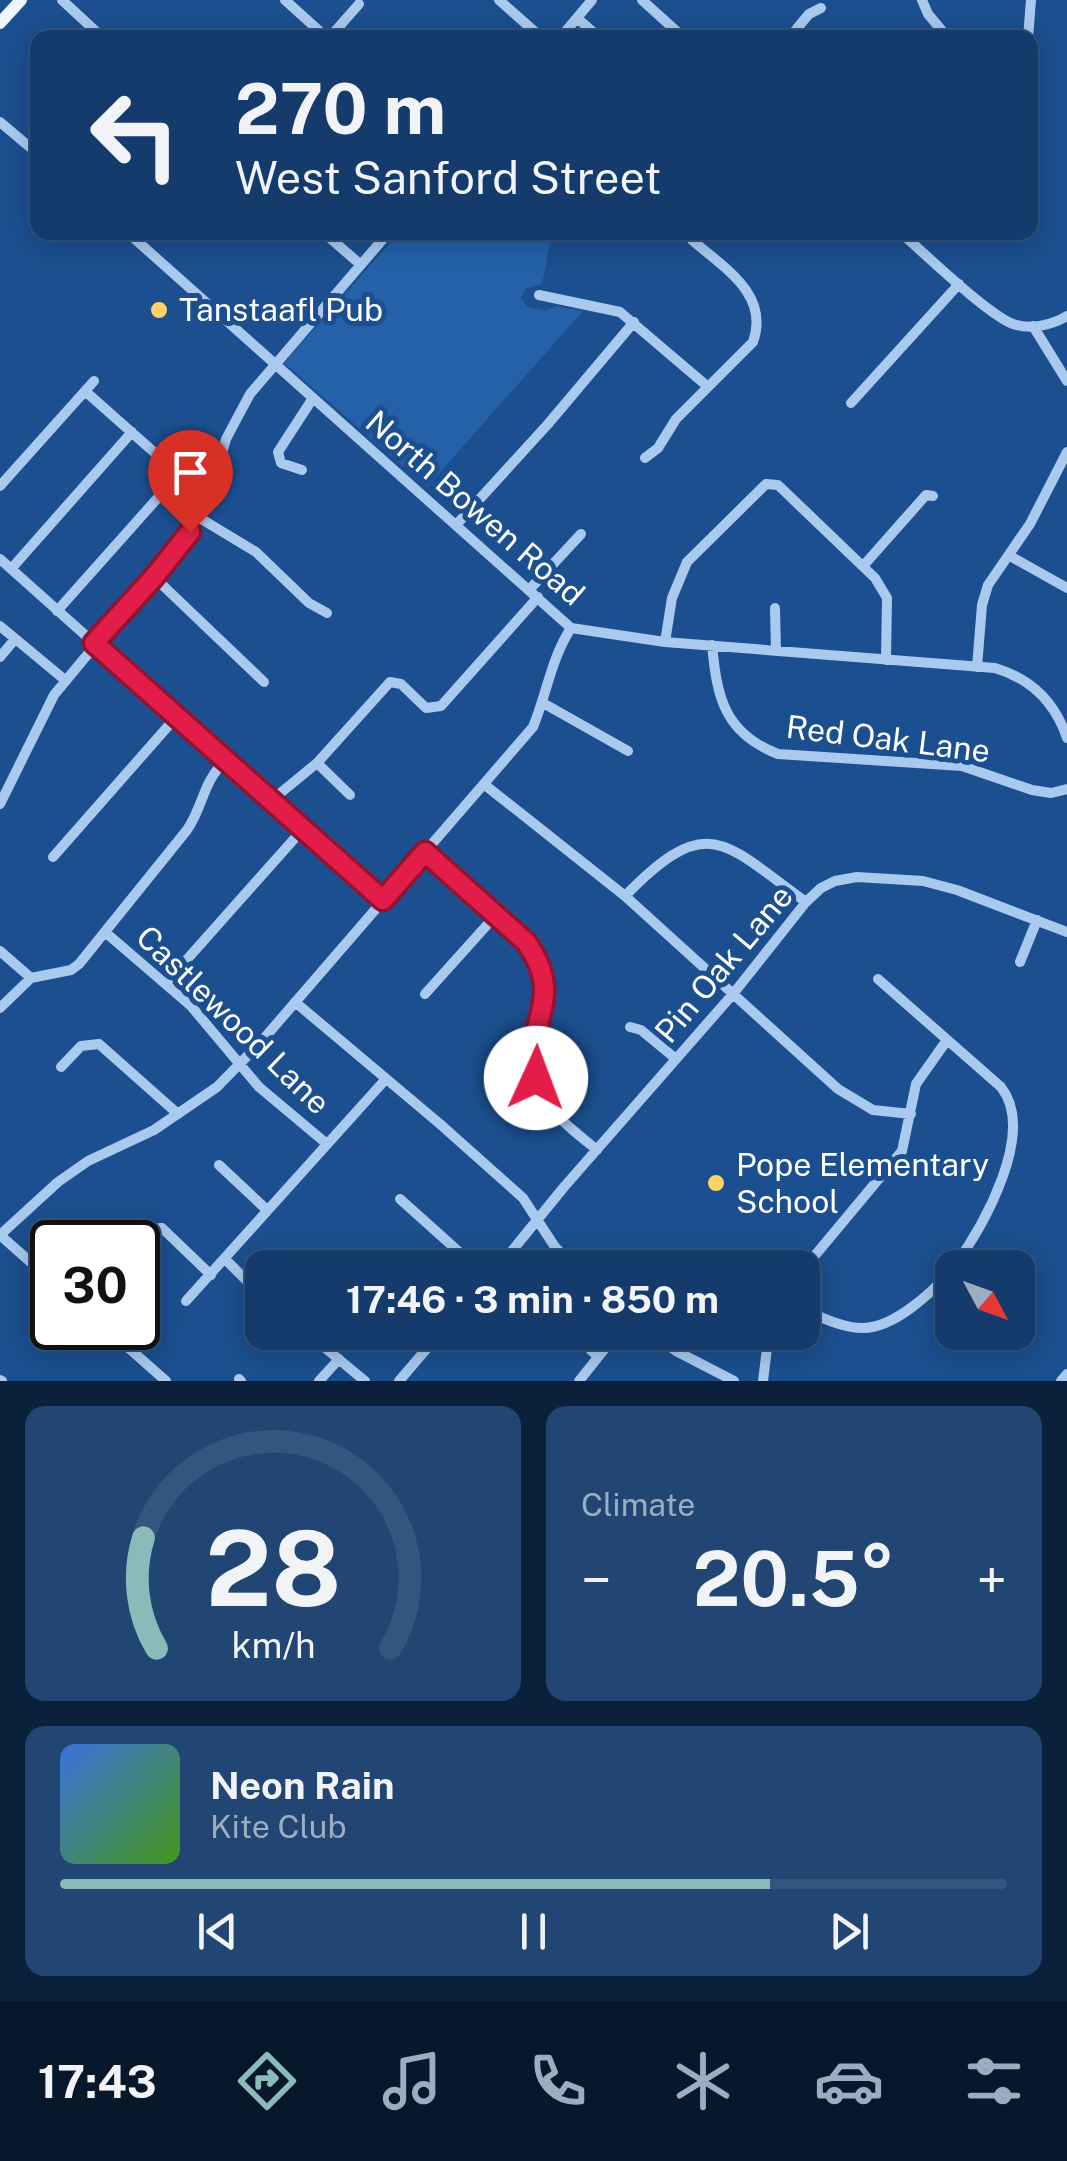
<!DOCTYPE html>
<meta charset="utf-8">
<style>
:root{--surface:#143b6b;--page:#214673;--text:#f1f3f6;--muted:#9dadc1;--line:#33557e;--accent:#8bbbb9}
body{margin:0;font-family:"Public Sans",sans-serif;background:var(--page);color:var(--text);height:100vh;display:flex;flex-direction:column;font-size:38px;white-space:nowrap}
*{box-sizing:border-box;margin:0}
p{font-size:32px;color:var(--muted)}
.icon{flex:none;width:55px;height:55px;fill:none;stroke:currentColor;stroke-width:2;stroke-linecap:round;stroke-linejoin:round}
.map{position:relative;height:1381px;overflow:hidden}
.panel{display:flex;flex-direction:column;gap:25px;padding:25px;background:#0b203b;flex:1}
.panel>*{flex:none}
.hud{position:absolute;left:30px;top:30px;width:1008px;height:210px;border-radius:20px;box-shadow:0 5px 25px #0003,0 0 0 2px var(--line);background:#143b6b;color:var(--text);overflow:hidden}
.needle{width:65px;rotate:131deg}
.fabs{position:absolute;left:935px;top:1250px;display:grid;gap:20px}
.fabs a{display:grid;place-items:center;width:100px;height:100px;border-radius:20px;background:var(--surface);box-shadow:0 5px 25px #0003,0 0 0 2px var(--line);font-size:50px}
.speed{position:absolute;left:30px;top:1220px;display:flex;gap:20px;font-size:50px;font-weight:700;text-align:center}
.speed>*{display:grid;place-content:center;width:130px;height:130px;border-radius:50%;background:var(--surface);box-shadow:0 5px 25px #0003,0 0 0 2px var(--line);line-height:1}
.speed .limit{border:5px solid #111;border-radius:15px;background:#fff;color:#111}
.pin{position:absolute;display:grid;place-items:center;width:85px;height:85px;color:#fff;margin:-102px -42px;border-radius:50% 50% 50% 0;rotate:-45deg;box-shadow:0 0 10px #0007}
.pin .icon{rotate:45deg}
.me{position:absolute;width:110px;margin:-55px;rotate:2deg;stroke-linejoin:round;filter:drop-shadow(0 0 8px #0008)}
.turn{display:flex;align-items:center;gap:35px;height:210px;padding:0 40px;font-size:45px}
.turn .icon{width:130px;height:130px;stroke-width:2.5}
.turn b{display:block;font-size:70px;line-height:85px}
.big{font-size:75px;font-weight:700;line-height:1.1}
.panel .tile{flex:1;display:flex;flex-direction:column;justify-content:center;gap:15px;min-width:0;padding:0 35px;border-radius:20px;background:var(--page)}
.panel .dial{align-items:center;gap:0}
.dial svg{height:260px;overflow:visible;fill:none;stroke:var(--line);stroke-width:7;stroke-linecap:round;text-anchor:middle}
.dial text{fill:var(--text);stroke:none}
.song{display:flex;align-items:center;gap:30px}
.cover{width:120px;height:120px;border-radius:15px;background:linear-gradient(135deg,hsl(220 70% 55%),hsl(100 70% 35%))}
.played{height:10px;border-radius:5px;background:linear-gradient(90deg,var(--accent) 75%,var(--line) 75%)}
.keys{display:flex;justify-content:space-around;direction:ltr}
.heat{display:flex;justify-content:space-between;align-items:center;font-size:55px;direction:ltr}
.panel .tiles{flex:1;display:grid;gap:25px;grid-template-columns:1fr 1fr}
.tile:last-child{grid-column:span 2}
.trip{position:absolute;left:245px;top:1250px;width:575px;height:100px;border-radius:20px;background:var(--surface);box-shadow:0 5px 25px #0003,0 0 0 2px var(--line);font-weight:700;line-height:100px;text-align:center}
.tabs{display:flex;height:160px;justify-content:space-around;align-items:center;background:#08182b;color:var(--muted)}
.tabs .icon{width:70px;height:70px}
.tabs .on{color:var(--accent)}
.tabs b{font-size:45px;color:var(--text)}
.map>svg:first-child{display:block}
.green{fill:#2461a8}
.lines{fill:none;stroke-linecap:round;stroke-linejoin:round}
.minor{stroke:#a9c9ee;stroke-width:10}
.major{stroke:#f0f6ff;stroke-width:12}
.route-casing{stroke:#92132f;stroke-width:25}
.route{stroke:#e11d48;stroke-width:18}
.poi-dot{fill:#ffd166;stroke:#1b4f8f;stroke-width:4}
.labels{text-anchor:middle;stroke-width:10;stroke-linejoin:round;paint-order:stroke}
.poi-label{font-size:32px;fill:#fff;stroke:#1b4f8f;text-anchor:start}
.street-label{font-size:32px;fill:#fff;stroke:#1b4f8f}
</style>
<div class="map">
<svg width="1067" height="1381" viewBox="0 0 1067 1381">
<rect width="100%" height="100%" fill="#1b4f8f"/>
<!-- green -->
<path class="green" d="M 399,233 L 552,233 L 542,284 L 527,288 L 521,298 L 528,307 L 546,311 L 555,306 L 583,311 L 427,487 L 284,363 Z"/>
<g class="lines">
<!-- minor -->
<path class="minor" d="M 62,0 L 103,38
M 285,0 L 327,38
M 499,0 L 542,38
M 642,0 L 684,38
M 922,0 L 928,14 L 948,38
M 577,18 L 600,38
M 329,38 L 359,4
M 560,38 L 592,0
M 789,38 L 809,14 L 821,8
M 1028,38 L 1031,0
M 0,122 L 38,154
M 127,232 L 571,628 L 665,642 L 995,668 C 1032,679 1055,702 1067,738
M 323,232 L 361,265
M 595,232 L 596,233
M 900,232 C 924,253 987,314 1013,324 C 1031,330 1052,325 1067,316
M 539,295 L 620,312 L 707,386
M 1033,326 L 1067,381
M 85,391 L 182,477
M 851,403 L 959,284
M 645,458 L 658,448 L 676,419 L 753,342 C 770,294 724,268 692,240
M 302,470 L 281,463 L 278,452 L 313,398
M 0,486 L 94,381
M 198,517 L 256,552 L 309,603 L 327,613
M 456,525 L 548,424 L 634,322
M 1010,556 L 1067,588
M 0,559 L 383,901
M 864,565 L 926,495 L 933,496
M 11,569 L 132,432
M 154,577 L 264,682
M 529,590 L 581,534
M 775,608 L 776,650
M 57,611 L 171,483 L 182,477 L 214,481
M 0,626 L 65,680
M 665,642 L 672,598 L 687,562 L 766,484 L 778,485 L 875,578 L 887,598 L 886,660
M 712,645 C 717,697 724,733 778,754 L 962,766 L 1032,790 L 1051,793 L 1067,789
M 0,657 L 15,639
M 977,667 L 982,605 L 988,585 L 1030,524 L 1067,452
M 543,703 L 628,751
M 317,763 L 350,795
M 485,785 L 625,896 L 838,1089 L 873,1110 L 911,1114
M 272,800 L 317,763 L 390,682 L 401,684 L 426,708 L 441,706 L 538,597
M 0,804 L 54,695 L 189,532 L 214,481 L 226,439 L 250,394 L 389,232
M 425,852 C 454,877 529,933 542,966 C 547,981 544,998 542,1013 C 539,1028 532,1043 532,1058 C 531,1102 567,1125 597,1150
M 53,857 L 177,716
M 625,896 C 708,811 723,842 806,902
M 105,932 L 191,1006 L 259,1087 L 327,1144
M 0,951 L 31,978
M 1020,962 L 1037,920
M 878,979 L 1001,1087 C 1037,1133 983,1227 953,1268
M 166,983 L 303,829
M 425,994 L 496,915
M 295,1002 L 440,1124 L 523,1198 L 555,1247 L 577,1268
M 0,1008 L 31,978 L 71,970 L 79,964 L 187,830 C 204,805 202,783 225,761
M 630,1027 L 641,1030 L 676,1059
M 496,1057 L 509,1062 L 532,1061
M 61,1067 L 81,1046 L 99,1044 L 178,1114
M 219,1165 L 267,1210
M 400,1199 L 477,1268
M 0,1235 L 58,1182 L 88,1161 L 154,1130 L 217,1087 L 260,1043 L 533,727 C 547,693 551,659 571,628
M 0,1235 L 52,1281
M 138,1245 L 153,1229 L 162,1228 L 211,1275
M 343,1253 L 359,1268
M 225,1259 L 262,1296
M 498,1268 L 564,1187 L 733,994 L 806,902 L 821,888 L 835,881 L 857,877 L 923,881 L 957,890 L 1067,932
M 802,1271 L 902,1151 L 916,1084 L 947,1040
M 186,1301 L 385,1080
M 802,1309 C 821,1317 842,1328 863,1328 C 894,1328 935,1291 952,1268
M 106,1328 L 166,1381
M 306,1332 L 365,1381
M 572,1332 L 598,1357
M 651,1332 L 676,1351 L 734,1381
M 239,1379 L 241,1381
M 0,1380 L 2,1381
M 319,1381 L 339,1359
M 399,1381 L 441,1332
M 579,1381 L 618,1332
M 763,1381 L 769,1332
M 1061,1381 L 1067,1374"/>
<!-- major -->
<path class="major" d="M 0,23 L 21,0"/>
</g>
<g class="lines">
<!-- route casing -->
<g class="route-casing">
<path id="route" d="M 190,532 L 154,577 L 94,643 L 383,900 L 425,852 L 526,942 C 568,1001 522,1021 536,1078"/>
</g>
<!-- route -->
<use href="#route" class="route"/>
</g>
<!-- markers -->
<g class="poi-dot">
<circle cx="159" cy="310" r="10"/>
<circle cx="716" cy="1183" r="10"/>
</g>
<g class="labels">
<!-- poi labels -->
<g class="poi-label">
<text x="179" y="321">Tanstaafl Pub</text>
<text x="736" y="1176">Pope Elementary<tspan x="736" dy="37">School</tspan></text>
</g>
<!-- street labels -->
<g class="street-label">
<text transform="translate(475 508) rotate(41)" y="11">North Bowen Road</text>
<text transform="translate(888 739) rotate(7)" y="11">Red Oak Lane</text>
<text transform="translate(724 964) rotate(-50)" y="11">Pin Oak Lane</text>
<text transform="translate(233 1020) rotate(44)" y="11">Castlewood Lane</text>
</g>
</g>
</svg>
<div class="fabs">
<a><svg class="needle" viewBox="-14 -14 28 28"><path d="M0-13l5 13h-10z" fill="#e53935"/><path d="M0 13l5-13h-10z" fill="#9dadc1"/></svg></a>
</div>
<div class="speed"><div class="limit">30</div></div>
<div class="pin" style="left:190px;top:532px;background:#d93025"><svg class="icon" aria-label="arrive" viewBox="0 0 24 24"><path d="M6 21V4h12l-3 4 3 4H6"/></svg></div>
<svg class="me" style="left:536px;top:1078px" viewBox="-20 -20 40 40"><circle r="19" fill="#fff"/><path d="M0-13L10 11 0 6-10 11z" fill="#e11d48"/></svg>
<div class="trip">17:46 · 3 min · 850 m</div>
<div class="hud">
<div class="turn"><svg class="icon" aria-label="left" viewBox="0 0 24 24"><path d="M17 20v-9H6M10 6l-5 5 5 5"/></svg><div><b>270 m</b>West Sanford Street</div></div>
</div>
</div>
<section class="panel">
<div class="tiles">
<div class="tile dial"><svg viewBox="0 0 100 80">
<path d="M14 69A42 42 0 1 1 86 69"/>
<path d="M14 69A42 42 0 0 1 10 35" stroke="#8bbbb9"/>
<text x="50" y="56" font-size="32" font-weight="700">28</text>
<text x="50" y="72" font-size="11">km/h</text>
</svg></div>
<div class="tile"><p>Climate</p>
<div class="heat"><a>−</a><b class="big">20.5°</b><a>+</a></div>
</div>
<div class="tile">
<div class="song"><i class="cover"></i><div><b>Neon Rain</b><p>Kite Club</p></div></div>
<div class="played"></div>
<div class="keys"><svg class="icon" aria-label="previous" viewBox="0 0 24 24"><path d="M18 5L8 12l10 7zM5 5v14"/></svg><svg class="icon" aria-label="pause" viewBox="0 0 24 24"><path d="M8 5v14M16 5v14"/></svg><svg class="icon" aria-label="next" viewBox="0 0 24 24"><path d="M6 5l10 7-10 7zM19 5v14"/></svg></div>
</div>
</div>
</section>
<nav class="tabs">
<b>17:43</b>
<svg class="icon on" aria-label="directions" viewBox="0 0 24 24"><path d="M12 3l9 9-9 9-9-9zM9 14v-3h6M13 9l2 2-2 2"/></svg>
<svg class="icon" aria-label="music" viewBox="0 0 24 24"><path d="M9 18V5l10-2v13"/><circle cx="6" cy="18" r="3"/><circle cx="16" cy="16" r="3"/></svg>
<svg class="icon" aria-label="phone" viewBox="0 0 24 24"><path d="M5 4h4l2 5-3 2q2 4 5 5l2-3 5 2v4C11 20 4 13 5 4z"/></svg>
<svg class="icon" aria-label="climate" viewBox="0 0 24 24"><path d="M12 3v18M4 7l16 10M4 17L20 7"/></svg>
<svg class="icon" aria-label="car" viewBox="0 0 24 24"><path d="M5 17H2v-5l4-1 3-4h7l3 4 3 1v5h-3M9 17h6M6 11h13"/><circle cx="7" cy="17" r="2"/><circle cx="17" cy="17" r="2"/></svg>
<svg class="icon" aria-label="filters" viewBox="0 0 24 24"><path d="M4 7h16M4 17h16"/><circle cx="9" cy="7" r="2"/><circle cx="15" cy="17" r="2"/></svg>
</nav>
